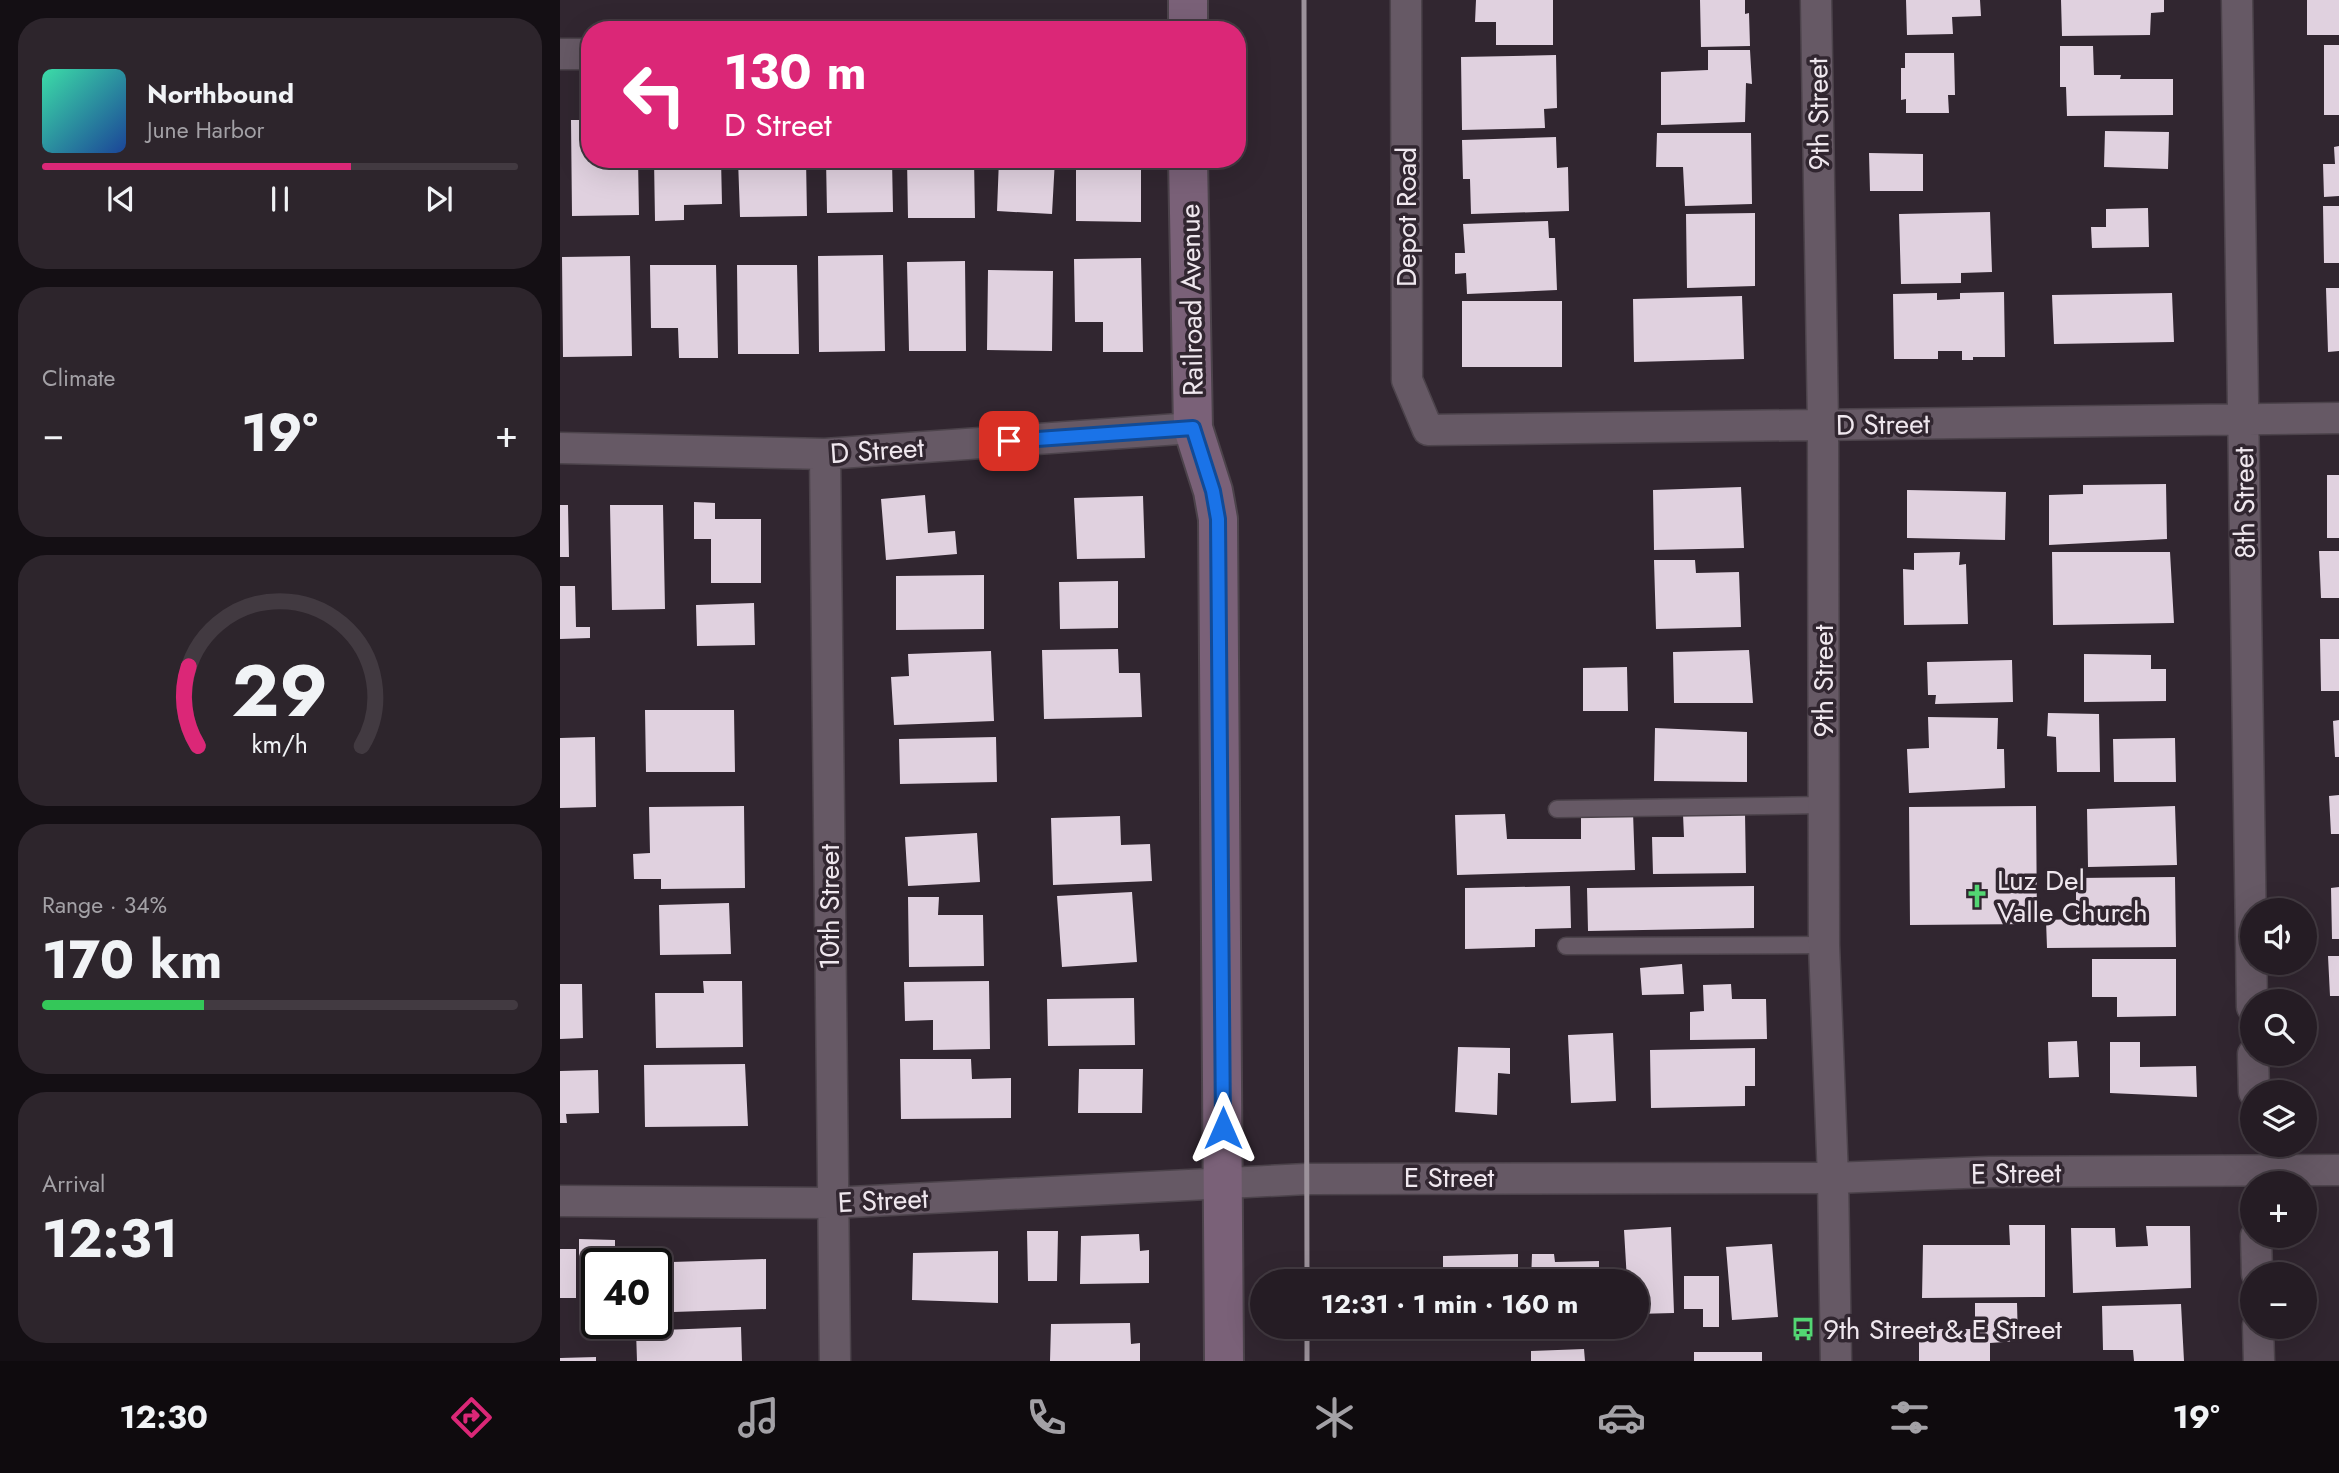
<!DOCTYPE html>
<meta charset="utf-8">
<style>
:root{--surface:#251c24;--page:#2d252c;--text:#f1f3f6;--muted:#a3a1a6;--line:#423a41;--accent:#db2777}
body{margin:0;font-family:Jost,sans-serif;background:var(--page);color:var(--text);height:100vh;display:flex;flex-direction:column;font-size:26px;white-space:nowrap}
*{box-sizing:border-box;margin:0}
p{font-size:23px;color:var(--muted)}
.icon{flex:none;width:38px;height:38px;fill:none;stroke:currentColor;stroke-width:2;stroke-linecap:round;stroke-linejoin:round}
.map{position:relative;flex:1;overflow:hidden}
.panel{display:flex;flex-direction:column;gap:18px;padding:18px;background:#140f14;width:560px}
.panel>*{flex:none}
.guide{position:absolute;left:21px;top:21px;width:665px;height:147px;border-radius:28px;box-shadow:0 7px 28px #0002,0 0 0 2px var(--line);background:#db2777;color:#fff;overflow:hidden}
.fabs{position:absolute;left:1680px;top:898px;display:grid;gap:14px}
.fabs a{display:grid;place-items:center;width:77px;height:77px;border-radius:50%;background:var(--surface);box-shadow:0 7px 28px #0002,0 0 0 2px var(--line);font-size:35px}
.speed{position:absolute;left:21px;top:1248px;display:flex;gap:14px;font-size:35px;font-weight:700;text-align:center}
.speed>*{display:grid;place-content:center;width:91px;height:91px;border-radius:50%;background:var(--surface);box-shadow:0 7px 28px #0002,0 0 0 2px var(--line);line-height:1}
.speed .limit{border:4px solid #111;border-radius:10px;background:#fff;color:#111}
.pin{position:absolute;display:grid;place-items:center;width:60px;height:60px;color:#fff;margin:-30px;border-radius:14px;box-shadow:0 4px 10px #0006}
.me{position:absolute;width:77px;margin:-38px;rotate:0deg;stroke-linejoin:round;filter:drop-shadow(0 0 5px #0008)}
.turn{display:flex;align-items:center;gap:24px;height:147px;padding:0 28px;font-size:32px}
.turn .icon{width:91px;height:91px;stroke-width:2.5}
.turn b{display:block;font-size:49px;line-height:60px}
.big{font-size:52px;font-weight:700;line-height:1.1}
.panel .widget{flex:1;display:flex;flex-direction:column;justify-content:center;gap:10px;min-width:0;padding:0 24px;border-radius:28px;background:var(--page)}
.panel .dial{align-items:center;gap:0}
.dial svg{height:182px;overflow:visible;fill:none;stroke:var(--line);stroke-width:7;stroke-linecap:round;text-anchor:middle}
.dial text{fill:var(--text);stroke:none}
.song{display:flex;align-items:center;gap:21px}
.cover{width:84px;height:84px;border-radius:10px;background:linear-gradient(135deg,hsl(160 70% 55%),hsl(220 70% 35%))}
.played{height:7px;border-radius:4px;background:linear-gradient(90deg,var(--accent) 65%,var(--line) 65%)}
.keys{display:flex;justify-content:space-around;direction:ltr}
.heat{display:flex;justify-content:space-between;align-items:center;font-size:38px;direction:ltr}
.charge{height:10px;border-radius:5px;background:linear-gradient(90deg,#34c759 34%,var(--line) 0)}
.trip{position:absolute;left:690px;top:1269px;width:399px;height:70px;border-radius:35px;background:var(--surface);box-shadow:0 7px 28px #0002,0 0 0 2px var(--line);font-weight:700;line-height:70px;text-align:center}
.tab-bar{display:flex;height:112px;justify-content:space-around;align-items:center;background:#0f0b0e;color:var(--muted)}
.tab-bar .icon{width:49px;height:49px}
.tab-bar .current{color:var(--accent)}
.tab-bar b{font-size:32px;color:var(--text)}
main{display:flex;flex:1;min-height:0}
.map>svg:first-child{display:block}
.building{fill:#e0d1df}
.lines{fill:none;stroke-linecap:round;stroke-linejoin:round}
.lane-casing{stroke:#4c434b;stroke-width:19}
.street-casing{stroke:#4c434b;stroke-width:33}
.secondary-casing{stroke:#4c434b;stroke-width:42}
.lane{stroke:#665965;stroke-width:16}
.street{stroke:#665965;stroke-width:30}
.secondary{stroke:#7a6178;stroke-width:38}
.rail{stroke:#9c929b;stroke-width:5}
.route-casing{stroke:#114b97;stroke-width:18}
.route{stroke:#1a73e8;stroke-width:12}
.labels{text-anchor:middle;stroke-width:7;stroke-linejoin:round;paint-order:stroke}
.street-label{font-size:28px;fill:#efe7ee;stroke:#312630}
.poi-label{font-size:28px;fill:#efe7ee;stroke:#312630;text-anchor:start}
</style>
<main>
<section class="panel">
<div class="widget">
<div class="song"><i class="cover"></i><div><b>Northbound</b><p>June Harbor</p></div></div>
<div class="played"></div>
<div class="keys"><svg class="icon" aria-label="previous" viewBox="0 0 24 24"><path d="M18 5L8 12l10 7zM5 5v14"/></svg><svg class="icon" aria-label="pause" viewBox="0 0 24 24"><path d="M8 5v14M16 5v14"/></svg><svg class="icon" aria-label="next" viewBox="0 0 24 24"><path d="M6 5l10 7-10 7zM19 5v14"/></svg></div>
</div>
<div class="widget"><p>Climate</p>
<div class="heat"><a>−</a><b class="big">19°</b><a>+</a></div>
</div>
<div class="widget dial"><svg viewBox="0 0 100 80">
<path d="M14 69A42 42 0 1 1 86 69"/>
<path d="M14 69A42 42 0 0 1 10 34" stroke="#db2777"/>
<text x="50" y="56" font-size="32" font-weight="700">29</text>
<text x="50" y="72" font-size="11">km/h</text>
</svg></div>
<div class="widget"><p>Range · 34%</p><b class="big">170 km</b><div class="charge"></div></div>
<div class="widget"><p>Arrival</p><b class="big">12:31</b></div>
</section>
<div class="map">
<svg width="1779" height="1361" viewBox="0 0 1779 1361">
<rect width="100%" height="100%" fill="#312630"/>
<!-- building -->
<path class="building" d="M 916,0 L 993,0 L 993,45 L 936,45 L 936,22 L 915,22 Z
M 1140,0 L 1185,0 L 1185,14 L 1189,13 L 1190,46 L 1141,47 Z
M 1346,0 L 1420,0 L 1421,16 L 1392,17 L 1393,34 L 1347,35 Z
M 1501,0 L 1604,0 L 1604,12 L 1591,13 L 1590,35 L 1502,36 Z
M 1747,0 L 1779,0 L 1779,35 L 1747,35 Z
M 1764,45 L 1779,45 L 1779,115 L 1764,115 Z
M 1500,46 L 1533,46 L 1534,75 L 1561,75 L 1560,79 L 1613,79 L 1613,115 L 1507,116 L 1506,87 L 1500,87 Z
M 1148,50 L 1190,50 L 1192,84 L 1186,83 L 1185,122 L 1101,125 L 1101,72 L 1148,70 Z
M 1345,53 L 1394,53 L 1395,95 L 1388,95 L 1389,113 L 1346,113 L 1346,99 L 1341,100 L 1341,68 L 1345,68 Z
M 996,55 L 997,108 L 984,109 L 985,128 L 902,130 L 901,57 Z
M 11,120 L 30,120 L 30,159 L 78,159 L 79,215 L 12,216 Z
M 1545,131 L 1609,132 L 1608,169 L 1544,167 Z
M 1097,133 L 1191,133 L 1192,204 L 1125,206 L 1123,167 L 1096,167 Z
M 996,137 L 997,168 L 1008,167 L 1009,211 L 911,214 L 910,179 L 903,179 L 902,140 Z
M 1779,146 L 1779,196 L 1764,197 L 1763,164 L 1775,164 L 1774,147 Z
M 1309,153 L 1363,154 L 1363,191 L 1310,191 Z
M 94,159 L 161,159 L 162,204 L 124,205 L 124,220 L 95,221 Z
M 178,159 L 246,159 L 247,216 L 180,217 Z
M 266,159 L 332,159 L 333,212 L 267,213 Z
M 347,159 L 414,159 L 415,218 L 348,218 Z
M 439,159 L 495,159 L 492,214 L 437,211 Z
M 516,159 L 581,159 L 581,222 L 516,221 Z
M 1763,206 L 1779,206 L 1779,263 L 1764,263 Z
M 1588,208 L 1589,247 L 1532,248 L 1531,227 L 1546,227 L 1546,209 Z
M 1430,212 L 1432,272 L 1401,273 L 1401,283 L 1341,284 L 1339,214 Z
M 1195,213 L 1195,286 L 1127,288 L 1126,214 Z
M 988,221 L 989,238 L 995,238 L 997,290 L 907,294 L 906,273 L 895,274 L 895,253 L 905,253 L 903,224 Z
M 323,255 L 325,351 L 259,352 L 258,256 Z
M 70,256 L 72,356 L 3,357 L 2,257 Z
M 581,258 L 583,352 L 543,352 L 543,322 L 515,322 L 514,259 Z
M 405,261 L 406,351 L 349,351 L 347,262 Z
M 90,265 L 156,265 L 158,358 L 119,358 L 118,328 L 91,328 Z
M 177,265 L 237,265 L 239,354 L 178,354 Z
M 428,270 L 493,271 L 492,351 L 427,350 Z
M 1766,288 L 1779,288 L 1779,351 L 1768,352 Z
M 1444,292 L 1445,357 L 1413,357 L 1413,360 L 1402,360 L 1402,351 L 1378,351 L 1378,359 L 1334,359 L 1333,294 L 1377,293 L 1377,300 L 1400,299 L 1400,293 Z
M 1612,293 L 1614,342 L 1494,344 L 1492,295 Z
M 1182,296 L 1184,359 L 1074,362 L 1073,299 Z
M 902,301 L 1002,301 L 1002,367 L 902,367 Z
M 1767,475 L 1779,475 L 1779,538 L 1767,538 Z
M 1606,484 L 1607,539 L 1489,545 L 1489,495 L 1523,494 L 1523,485 Z
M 1181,487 L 1184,548 L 1094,550 L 1093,490 Z
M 1347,490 L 1446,492 L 1445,540 L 1347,538 Z
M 365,495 L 368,533 L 395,531 L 397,554 L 326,560 L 321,499 Z
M 583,496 L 585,558 L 517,559 L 514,498 Z
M 134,502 L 155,503 L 155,519 L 201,519 L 201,583 L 151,583 L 151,539 L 134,539 Z
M 0,505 L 8,505 L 9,557 L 0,557 Z
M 50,505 L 103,505 L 105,609 L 52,610 Z
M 1759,551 L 1779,551 L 1779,598 L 1761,598 Z
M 1400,552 L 1399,565 L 1406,564 L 1408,624 L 1344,625 L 1343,569 L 1354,570 L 1354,553 Z
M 1492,552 L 1610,552 L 1614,623 L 1493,625 Z
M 1094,560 L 1135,560 L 1136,573 L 1179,572 L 1181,627 L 1096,629 Z
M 424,575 L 424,629 L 336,630 L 336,576 Z
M 558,581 L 558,628 L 500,629 L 499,582 Z
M 0,586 L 15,586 L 16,627 L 30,627 L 30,638 L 0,639 Z
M 194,603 L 195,645 L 137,646 L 136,605 Z
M 1760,639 L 1779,639 L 1779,691 L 1761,691 Z
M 558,649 L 559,673 L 580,673 L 582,717 L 484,719 L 482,650 Z
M 1189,650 L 1193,703 L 1114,703 L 1113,652 Z
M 431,651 L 434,721 L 334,725 L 331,677 L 349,676 L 348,654 Z
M 1524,654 L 1591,655 L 1591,669 L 1606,669 L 1606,701 L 1524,702 Z
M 1452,660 L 1453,702 L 1375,704 L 1376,695 L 1368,695 L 1367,662 Z
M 1067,667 L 1068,711 L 1023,711 L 1023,668 Z
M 85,710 L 174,710 L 175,772 L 86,772 Z
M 1488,713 L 1539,714 L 1540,772 L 1497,772 L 1496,737 L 1487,736 Z
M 1368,717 L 1438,718 L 1437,749 L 1444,749 L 1445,788 L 1349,793 L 1347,749 L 1369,748 Z
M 1779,720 L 1779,757 L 1775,757 L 1773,721 Z
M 1095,728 L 1187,732 L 1187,782 L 1094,781 Z
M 35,737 L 36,807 L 0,808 L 0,738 Z
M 436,737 L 437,782 L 340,784 L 339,739 Z
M 1615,738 L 1616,782 L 1554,782 L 1553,739 Z
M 1779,795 L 1779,834 L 1771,834 L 1769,796 Z
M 184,806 L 185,888 L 101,889 L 101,879 L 74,879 L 73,854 L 90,853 L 89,807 Z
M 1476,806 L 1477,924 L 1350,925 L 1349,807 Z
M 1615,806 L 1617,865 L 1528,867 L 1527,809 Z
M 1021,812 L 1073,812 L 1075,870 L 897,875 L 895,815 L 945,814 L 947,839 L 1021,839 Z
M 1185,813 L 1186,873 L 1093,874 L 1092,837 L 1124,837 L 1123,814 Z
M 560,816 L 561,845 L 590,844 L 592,881 L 493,885 L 491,818 Z
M 417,833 L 420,882 L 348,886 L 345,837 Z
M 1615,877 L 1616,947 L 1487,948 L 1486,920 L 1516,919 L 1516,878 Z
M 1010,886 L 1011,928 L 975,929 L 975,947 L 905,949 L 905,888 Z
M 1194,886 L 1194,928 L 1028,931 L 1027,888 Z
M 1779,887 L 1779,939 L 1772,939 L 1771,888 Z
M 572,892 L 577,962 L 502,967 L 497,896 Z
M 348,897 L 379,897 L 378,915 L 423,915 L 424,966 L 349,967 Z
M 169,903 L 171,954 L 100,955 L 99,905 Z
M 1768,956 L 1779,956 L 1779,996 L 1770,996 Z
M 1532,959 L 1616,959 L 1616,1016 L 1557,1017 L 1557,997 L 1532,997 Z
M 1122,964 L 1124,994 L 1082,995 L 1080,968 Z
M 143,981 L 182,981 L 183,1047 L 96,1048 L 95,993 L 144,993 Z
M 429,981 L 430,1049 L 373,1050 L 373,1020 L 345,1021 L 344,982 Z
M 0,984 L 22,984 L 23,1038 L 0,1039 Z
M 1171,984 L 1172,999 L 1206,999 L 1207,1039 L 1130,1040 L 1130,1012 L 1144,1011 L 1143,985 Z
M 574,998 L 575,1045 L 488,1046 L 487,999 Z
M 1053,1033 L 1056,1101 L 1011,1103 L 1008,1035 Z
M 1517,1041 L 1519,1077 L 1489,1078 L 1488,1042 Z
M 1550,1042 L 1580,1042 L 1580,1067 L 1636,1066 L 1637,1097 L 1550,1093 Z
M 898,1047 L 950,1048 L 950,1074 L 938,1073 L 937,1115 L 895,1112 Z
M 1195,1048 L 1195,1086 L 1185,1086 L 1185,1106 L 1091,1108 L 1090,1050 Z
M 340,1059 L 411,1059 L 412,1079 L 451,1078 L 451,1118 L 341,1119 Z
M 185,1064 L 188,1126 L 85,1127 L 84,1065 Z
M 519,1069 L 583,1069 L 582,1113 L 518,1113 Z
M 38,1070 L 39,1113 L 6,1114 L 7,1123 L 0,1123 L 0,1071 Z
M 1449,1225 L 1485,1225 L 1485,1297 L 1362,1298 L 1363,1245 L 1450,1245 Z
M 1586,1226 L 1630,1226 L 1631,1288 L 1513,1293 L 1511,1228 L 1555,1228 L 1556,1247 L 1588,1246 Z
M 1111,1227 L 1114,1313 L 1076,1314 L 1076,1281 L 1067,1281 L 1064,1230 Z
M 467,1231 L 498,1231 L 497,1281 L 468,1281 Z
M 579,1234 L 580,1251 L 589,1250 L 589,1283 L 520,1284 L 521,1236 Z
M 19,1239 L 55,1240 L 55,1264 L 37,1264 L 37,1285 L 19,1285 Z
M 1212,1244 L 1218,1317 L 1172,1320 L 1166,1247 Z
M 0,1249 L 16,1249 L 16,1298 L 0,1298 Z
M 438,1251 L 438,1303 L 352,1300 L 353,1253 Z
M 958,1254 L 958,1281 L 883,1281 L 883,1256 Z
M 972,1254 L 994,1254 L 995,1262 L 1039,1261 L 1039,1281 L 971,1281 Z
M 206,1259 L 206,1309 L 113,1312 L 112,1262 Z
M 89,1261 L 100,1261 L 102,1310 L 96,1310 L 96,1264 L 89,1264 Z
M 1124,1276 L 1159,1276 L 1159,1327 L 1143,1327 L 1143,1309 L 1124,1309 Z
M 1415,1303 L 1457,1303 L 1458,1341 L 1430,1343 L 1430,1361 L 1359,1361 L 1359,1341 L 1368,1341 L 1367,1329 L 1415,1329 Z
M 1621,1304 L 1624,1361 L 1574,1361 L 1573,1350 L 1543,1350 L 1542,1306 Z
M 570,1323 L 571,1344 L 580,1343 L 580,1361 L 490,1361 L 491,1324 Z
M 884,1326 L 943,1326 L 943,1331 L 885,1332 Z
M 181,1327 L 182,1361 L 77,1361 L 76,1331 Z
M 1024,1349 L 1025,1361 L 971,1361 L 971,1351 Z
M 1134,1352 L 1202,1352 L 1202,1361 L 1134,1361 Z
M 36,1357 L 36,1361 L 0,1361 L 0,1358 Z"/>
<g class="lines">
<!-- lane casing -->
<g class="lane-casing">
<path id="lane" d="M 997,809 L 1263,805
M 1006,946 L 1264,945"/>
</g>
<!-- street casing -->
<g class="street-casing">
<path id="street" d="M 846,0 L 847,380 L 868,430 L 1779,418
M 1256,0 L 1263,425 L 1264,945 L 1273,1178 L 1276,1361
M 1677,0 L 1692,1007
M 0,54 L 30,54
M 0,448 L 265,454 L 633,428
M 265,454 L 275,1361
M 1693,1054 L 1694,1092
M 0,1201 L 271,1203 L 747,1179 L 1273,1178 L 1429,1172 L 1779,1170
M 1696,1236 L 1697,1274
M 1698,1326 L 1699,1361"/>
</g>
<!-- secondary casing -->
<g class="secondary-casing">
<path id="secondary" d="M 628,0 L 628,30
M 628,159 L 633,428 L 653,491 L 658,519 L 664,1361"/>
</g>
<!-- lane -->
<use href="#lane" class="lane"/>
<!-- street -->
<use href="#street" class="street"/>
<!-- secondary -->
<use href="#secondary" class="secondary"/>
<!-- rail -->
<path class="rail" d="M 744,0 L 747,1281
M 747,1326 L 747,1361"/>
</g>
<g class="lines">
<!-- route casing -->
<g class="route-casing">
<path id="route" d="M 449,441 L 633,428 L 653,491 L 658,519 L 663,1128"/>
</g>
<!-- route -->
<use href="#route" class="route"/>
</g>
<!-- icons -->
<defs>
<g id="church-bare" transform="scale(1.89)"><path d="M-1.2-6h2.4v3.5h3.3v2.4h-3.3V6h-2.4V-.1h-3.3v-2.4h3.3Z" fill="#53d673" stroke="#312630" stroke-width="2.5" paint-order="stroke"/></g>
<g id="bus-bare" transform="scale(1.89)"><path d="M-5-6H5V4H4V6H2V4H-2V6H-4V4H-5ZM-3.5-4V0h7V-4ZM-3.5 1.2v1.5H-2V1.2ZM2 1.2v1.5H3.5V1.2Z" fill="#53d673" stroke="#312630" stroke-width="2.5" paint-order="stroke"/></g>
</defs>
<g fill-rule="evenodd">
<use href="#church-bare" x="1417" y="896"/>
<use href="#bus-bare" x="1243" y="1329"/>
</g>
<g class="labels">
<!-- street labels -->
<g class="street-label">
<text transform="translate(1258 114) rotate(-91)" y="10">9th Street</text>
<text transform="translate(846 217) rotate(-90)" y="10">Depot Road</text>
<text transform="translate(631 300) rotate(-91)" y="10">Railroad Avenue</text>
<text transform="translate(1323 424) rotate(-1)" y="10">D Street</text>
<text transform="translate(317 450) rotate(-4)" y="10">D Street</text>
<text transform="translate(1684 503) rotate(-91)" y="10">8th Street</text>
<text transform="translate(1263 681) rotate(-90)" y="10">9th Street</text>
<text transform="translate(269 907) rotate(-90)" y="10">10th Street</text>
<text transform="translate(1456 1173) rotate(-1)" y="10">E Street</text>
<text x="889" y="1187">E Street</text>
<text transform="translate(323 1200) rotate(-3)" y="10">E Street</text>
</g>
<!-- poi labels -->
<g class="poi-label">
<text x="1437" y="890">Luz Del<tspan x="1437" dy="32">Valle Church</tspan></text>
<text x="1263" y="1339">9th Street &amp; E Street</text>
</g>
</g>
</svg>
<div class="fabs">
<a><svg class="icon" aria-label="sound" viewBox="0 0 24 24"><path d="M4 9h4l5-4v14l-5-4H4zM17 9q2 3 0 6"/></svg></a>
<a><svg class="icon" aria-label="search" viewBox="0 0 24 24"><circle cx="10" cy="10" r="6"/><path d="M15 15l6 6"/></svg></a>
<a><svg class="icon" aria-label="layers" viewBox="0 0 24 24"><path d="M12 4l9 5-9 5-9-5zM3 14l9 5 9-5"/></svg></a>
<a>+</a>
<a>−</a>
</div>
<div class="speed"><div class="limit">40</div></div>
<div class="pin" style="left:449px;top:441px;background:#d93025"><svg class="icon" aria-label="arrive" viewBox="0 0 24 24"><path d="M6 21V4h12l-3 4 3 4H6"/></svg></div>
<svg class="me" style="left:663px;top:1128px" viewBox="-20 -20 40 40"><path d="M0-17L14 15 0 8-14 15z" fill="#1a73e8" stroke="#fff" stroke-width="4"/></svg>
<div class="trip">12:31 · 1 min · 160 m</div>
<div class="guide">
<div class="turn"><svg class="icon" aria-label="left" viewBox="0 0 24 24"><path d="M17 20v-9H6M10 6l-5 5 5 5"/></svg><div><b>130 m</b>D Street</div></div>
</div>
</div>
</main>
<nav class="tab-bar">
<b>12:30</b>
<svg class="icon current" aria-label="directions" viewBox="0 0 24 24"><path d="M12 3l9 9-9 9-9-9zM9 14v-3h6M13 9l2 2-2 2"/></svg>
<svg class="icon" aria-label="music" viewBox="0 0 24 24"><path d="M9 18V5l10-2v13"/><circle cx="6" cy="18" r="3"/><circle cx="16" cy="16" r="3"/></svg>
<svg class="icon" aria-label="phone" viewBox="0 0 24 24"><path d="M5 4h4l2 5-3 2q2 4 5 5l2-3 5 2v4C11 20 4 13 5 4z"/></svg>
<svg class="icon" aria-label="climate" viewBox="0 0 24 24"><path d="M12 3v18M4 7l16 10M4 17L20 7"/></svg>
<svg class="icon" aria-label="car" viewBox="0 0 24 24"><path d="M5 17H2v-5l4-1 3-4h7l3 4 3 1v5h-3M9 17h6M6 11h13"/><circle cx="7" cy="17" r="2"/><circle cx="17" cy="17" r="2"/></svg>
<svg class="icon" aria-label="filters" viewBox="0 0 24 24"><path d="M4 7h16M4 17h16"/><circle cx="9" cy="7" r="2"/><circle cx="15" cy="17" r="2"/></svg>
<b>19°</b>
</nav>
